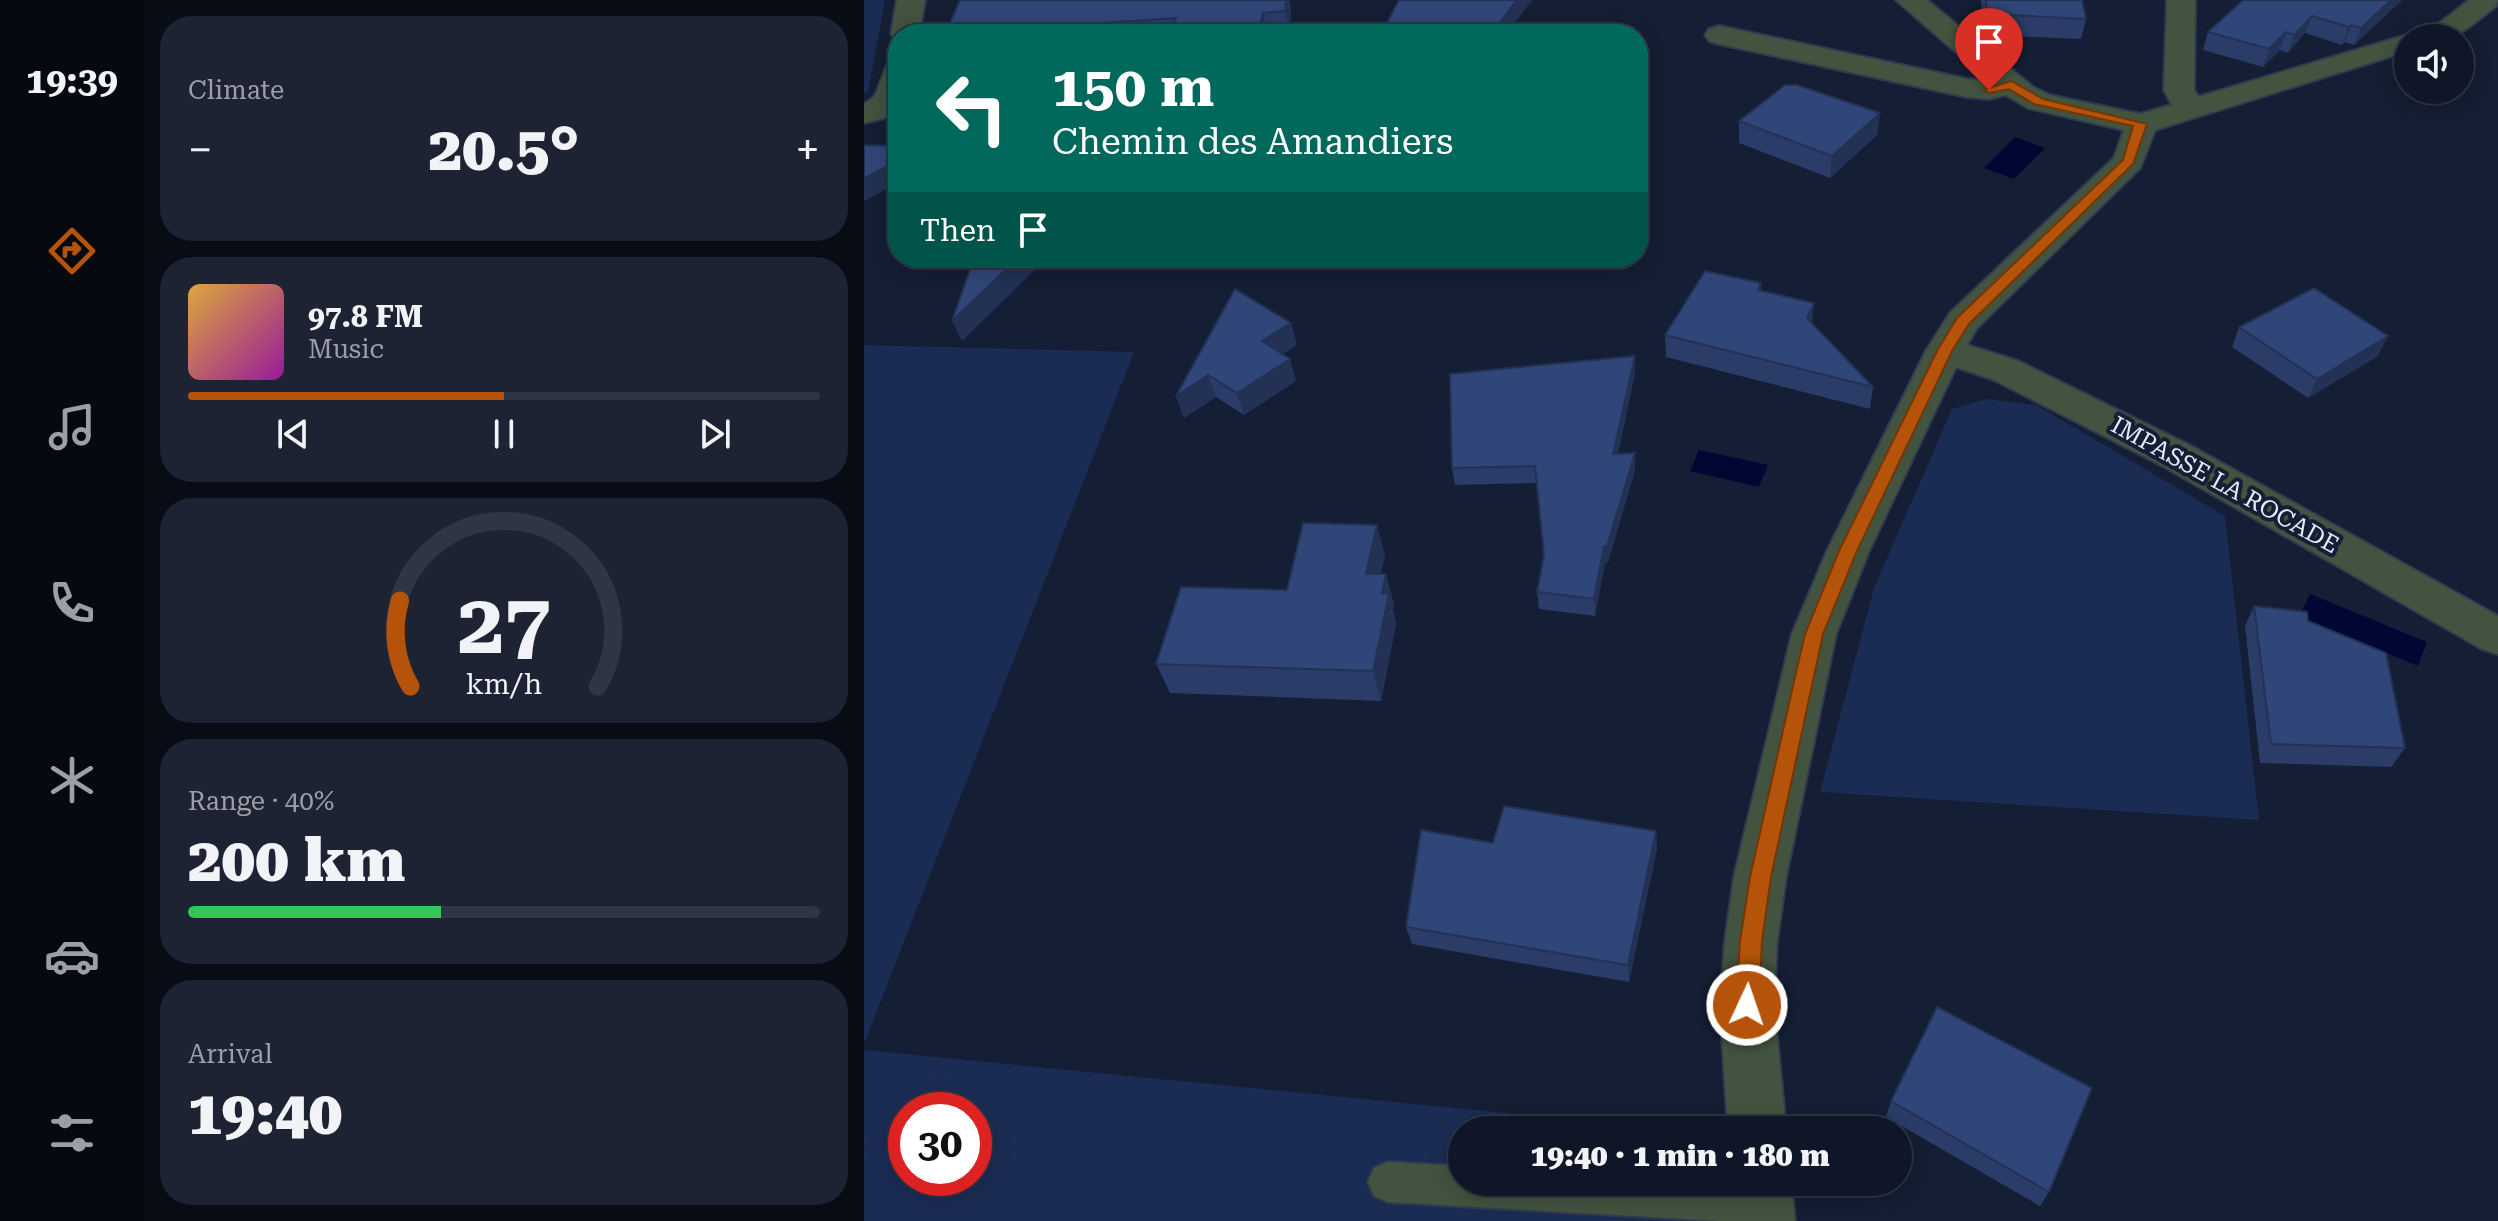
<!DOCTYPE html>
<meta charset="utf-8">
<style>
:root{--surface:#0f1627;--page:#1d2333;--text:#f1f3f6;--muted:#9b9fa7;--line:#2f3544;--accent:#b45309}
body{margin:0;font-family:"Roboto Serif",serif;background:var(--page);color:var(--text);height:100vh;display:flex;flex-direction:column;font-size:30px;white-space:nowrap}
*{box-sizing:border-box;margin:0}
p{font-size:26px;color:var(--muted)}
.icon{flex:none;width:44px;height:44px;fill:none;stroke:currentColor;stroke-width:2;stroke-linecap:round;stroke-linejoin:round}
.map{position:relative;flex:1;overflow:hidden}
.drawer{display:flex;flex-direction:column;gap:16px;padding:16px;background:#080c15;width:720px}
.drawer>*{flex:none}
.top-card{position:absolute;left:24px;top:24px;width:760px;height:244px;border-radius:32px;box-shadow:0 4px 20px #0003,0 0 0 2px var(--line);background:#00695c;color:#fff;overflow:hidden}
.buttons{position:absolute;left:1530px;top:24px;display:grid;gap:16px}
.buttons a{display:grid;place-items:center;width:80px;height:80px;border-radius:50%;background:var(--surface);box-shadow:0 4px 20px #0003,0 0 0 2px var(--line);font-size:40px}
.speed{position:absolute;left:24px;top:1092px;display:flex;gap:16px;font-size:40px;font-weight:700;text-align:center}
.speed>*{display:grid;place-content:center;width:104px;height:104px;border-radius:50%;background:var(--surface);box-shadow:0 4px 20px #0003,0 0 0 2px var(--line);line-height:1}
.speed .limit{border:12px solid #d22;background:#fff;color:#111}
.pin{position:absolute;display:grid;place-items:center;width:68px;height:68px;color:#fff;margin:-82px -34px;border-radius:50% 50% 50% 0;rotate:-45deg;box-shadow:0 0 8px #0007}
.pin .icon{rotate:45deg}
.me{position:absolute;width:88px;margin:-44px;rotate:3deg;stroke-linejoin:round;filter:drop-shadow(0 0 6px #0008)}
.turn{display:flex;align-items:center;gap:28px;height:168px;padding:0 32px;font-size:36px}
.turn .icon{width:104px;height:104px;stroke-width:2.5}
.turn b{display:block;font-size:56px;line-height:68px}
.then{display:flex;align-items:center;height:76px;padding:0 32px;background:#0003;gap:16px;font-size:30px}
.big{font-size:60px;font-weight:800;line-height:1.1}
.drawer .tile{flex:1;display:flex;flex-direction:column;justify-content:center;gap:12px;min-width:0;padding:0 28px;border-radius:32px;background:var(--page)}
.drawer .dial{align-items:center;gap:0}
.dial svg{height:208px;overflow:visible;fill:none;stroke:var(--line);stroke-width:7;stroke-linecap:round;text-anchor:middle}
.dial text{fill:var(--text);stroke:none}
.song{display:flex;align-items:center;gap:24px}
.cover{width:96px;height:96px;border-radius:12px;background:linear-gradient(135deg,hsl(40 70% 55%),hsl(300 70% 35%))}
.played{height:8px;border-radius:4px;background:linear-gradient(90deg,var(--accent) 50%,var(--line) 50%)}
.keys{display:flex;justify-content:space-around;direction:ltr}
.heat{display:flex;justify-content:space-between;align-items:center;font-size:44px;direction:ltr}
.charge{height:12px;border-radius:6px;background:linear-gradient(90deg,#34c759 40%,var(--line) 0)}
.trip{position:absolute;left:584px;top:1116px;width:464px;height:80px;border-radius:40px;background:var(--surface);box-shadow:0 4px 20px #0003,0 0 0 2px var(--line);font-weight:800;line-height:80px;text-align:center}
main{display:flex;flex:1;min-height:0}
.menu{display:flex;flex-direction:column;width:144px;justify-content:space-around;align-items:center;background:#060910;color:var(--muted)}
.menu .icon{width:56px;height:56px}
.menu .active{color:var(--accent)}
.menu b{font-size:36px;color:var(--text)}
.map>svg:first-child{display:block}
.green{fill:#1b2c54;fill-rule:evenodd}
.water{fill:#010632}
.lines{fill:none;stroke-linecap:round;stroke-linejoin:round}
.lane-casing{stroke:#313b50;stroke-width:4}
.street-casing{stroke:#313b50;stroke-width:4}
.lane{fill:#42533f;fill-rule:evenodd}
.street{fill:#42533f;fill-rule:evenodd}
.wall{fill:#2a3c67}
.shaded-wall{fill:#223154}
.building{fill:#314678;stroke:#223154;stroke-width:2}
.route{fill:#b45309;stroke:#753606;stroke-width:2}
.labels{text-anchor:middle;stroke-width:8;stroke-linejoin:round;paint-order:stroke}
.street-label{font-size:24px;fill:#e4ecfc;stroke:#141e34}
</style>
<main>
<nav class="menu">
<b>19:39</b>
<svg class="icon active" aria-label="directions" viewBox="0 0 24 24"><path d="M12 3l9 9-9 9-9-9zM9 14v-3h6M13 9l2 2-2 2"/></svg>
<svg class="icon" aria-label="music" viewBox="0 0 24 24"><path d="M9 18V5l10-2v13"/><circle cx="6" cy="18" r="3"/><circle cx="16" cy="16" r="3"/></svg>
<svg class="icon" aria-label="phone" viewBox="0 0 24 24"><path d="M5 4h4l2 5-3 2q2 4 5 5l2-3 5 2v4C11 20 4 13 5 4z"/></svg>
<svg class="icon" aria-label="climate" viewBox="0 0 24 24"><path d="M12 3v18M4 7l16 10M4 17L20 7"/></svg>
<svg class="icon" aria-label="car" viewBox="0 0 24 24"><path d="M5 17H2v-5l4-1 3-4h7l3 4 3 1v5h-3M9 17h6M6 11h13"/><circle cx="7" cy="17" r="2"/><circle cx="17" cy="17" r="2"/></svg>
<svg class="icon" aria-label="filters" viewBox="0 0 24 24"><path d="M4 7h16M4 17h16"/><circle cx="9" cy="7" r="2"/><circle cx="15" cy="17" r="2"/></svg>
</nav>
<section class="drawer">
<div class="tile"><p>Climate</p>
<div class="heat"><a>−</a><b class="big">20.5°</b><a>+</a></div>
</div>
<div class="tile">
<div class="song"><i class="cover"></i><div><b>97.8 FM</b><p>Music</p></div></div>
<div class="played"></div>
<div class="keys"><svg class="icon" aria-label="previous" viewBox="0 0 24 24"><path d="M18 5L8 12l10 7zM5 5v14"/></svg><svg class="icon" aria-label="pause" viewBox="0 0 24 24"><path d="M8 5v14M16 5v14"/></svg><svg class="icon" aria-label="next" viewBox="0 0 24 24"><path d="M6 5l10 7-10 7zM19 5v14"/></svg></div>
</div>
<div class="tile dial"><svg viewBox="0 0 100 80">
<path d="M14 69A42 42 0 1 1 86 69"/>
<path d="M14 69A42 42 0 0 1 10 36" stroke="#b45309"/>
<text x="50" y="56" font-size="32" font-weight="700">27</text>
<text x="50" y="72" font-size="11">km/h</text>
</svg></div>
<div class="tile"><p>Range · 40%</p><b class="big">200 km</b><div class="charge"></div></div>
<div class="tile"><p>Arrival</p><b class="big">19:40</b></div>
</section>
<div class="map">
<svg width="1634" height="1221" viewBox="0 0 1634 1221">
<rect width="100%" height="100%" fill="#141e34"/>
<!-- green -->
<path class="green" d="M 0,0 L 21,0 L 4,92 L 0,94 Z
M 0,345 L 270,352 L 0,1044 Z
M 1122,399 L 1172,405 L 1361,516 L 1395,820 L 956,792 L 1010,588 L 1088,409 Z
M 0,1050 L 815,1130 L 598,1130 L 598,1182 L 896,1182 L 899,1221 L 0,1221 ZM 42,1110 L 110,1110 L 110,1178 L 42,1178 Z"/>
<!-- water -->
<path class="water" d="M 1151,137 L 1181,148 L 1150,179 L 1120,168 Z
M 835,450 L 904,465 L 895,487 L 826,471 Z
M 1446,594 L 1563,642 L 1554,666 L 1435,617 Z"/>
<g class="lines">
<!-- lane casing -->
<g class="lane-casing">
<path id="lane" d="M 524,1162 L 598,1166 L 598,1182 L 899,1183 L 913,1189 L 919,1203 L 913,1217 L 905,1221 L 857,1221 L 524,1202 L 510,1196 L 504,1182 L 510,1168 Z"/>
</g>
<!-- street casing -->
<g class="street-casing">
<path id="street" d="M 33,0 L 61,0 L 55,34 L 34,34 L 34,41 L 27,34 Z
M 1032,0 L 1063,0 L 1169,87 L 1185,95 L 1276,114 L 1308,105 L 1300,90 L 1303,0 L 1331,0 L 1330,90 L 1334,97 L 1546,34 L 1577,22 L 1605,0 L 1634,0 L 1632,6 C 1592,38 1595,38 1544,38 L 1544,51 L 1291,130 L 1276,168 L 1113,328 L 1103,345 L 1154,361 L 1327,446 L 1634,616 L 1634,654 L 1618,649 L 1299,466 L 1128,379 L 1092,367 L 1005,551 L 972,634 L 922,877 L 913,941 L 910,1005 L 922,1130 L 864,1130 L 856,1005 L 861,941 L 870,877 L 928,634 L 963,551 L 1062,351 L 1086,313 L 1250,158 L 1260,130 L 1164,108 L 1142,95 L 1125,99 L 1103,97 L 855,44 L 845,41 L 841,35 L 845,29 L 855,26 L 1103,79 L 1125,81 Z
M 34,60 L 34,107 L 20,118 L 0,123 L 0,104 L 11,96 L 24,63 Z
M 867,1182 L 927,1182 L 931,1221 L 871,1221 Z"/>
</g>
<!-- lane -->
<use href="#lane" class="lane"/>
<!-- street -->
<use href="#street" class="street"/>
</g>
<!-- wall -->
<path class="wall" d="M 96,0 L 425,0 L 427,9 L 426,31 L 404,33 L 403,34 L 81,34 Z
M 535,0 L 668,0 L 642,34 L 522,34 L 521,26 Z
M 1117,0 L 1218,0 L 1222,19 L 1217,39 L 1119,35 Z
M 1538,0 L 1490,45 L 1481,42 L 1478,45 L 1441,33 L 1424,53 L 1416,50 L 1399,67 L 1339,50 L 1344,32 Z
M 1016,113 L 1013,135 L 966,178 L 875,143 L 875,121 Z
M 897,283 L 897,290 L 949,324 L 1009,387 L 1006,409 L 802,357 L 801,335 Z
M 427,323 L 433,345 L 418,354 L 432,381 L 380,415 L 352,397 L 320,418 L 312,396 Z
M 1375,327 L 1514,356 L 1444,398 L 1368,347 Z
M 771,356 L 771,373 L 754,454 L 771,470 L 744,562 L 741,563 L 731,616 L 675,609 L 673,592 L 680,555 L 672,483 L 591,485 L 588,468 Z
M 521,555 L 517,574 L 530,604 L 529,608 L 532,624 L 517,701 L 306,693 L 292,664 L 423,590 Z
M 1390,606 L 1444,621 L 1541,748 L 1527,767 L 1396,763 L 1381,626 Z
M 792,831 L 793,849 L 765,982 L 548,944 L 542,927 L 629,843 Z
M 1027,1101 L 1185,1192 L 1176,1206 L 1022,1117 Z"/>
<!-- shaded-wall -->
<path class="shaded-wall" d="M 422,0 L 425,0 L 427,9 L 426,31 L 421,11 Z
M 653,0 L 668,0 L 642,34 L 634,34 L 635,24 Z
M 1527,0 L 1538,0 L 1490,45 L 1497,28 Z
M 399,13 L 403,34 L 394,34 Z
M 1448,16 L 1441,33 L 1424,53 L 1430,35 Z
M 221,24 L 225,34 L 198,34 Z
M 1487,25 L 1481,42 L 1478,45 L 1485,27 Z
M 1422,32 L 1416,50 L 1399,67 L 1405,49 Z
M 1016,113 L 1013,135 L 966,178 L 968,156 Z
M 34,161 L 34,183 L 0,201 L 0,178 Z
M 154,258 L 183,258 L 98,341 L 88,321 Z
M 950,303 L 948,325 L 943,318 Z
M 427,323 L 433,345 L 405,363 L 398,341 Z
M 1524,336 L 1514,356 L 1444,398 L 1453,379 Z
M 771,356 L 771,373 L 750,471 L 749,454 Z
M 426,359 L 432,381 L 380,415 L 373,393 Z
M 344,375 L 352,397 L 320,418 L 312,396 Z
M 771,453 L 771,470 L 744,562 L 741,563 L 731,616 L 730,599 L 740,546 Z
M 513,525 L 521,555 L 510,604 L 502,574 Z
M 522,574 L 530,604 L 529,608 L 532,624 L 517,701 L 509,671 L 518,593 Z
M 792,831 L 793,849 L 765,982 L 764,965 Z"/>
<!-- building -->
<path class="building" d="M 96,0 L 422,0 L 421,11 L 399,13 L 394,34 L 306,34 L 312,18 L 221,24 L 198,34 L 81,34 Z
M 535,0 L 653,0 L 635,24 L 634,34 L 583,34 L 586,30 L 521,26 Z
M 1122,0 L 1218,0 L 1222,19 L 1123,14 Z
M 1379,0 L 1527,0 L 1497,28 L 1487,25 L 1485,27 L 1448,16 L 1430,35 L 1422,32 L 1405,49 L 1344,32 Z
M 921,85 L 933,85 L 1016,113 L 968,156 L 875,121 Z
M 0,145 L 34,146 L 34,161 L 0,178 Z
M 110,258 L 154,258 L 88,321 Z
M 841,271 L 897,283 L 894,290 L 950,303 L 943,318 L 1009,387 L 801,335 Z
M 1450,288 L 1524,336 L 1453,379 L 1375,327 Z
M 371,289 L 427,323 L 398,341 L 426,359 L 373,393 L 344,375 L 312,396 Z
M 771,356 L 749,454 L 771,453 L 743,546 L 740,546 L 730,599 L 673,592 L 680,555 L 671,466 L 588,468 L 586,374 Z
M 439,523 L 513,525 L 502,574 L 522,574 L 518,593 L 525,594 L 509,671 L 292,664 L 317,587 L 423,590 Z
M 1390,606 L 1443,612 L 1444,621 L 1522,653 L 1541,748 L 1407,744 Z
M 640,806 L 792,831 L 764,965 L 542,927 L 557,830 L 629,843 Z
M 1073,1007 L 1228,1088 L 1185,1192 L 1027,1101 Z"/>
<!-- route -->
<path class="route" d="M 1147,81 L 1179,99 L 1283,124 L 1269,164 L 1105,324 L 1088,351 L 993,551 L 959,634 L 907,877 L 898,941 L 895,1005 L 891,1013 L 883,1016 L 875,1013 L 872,1005 L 876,941 L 886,877 L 934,664 L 941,634 L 975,551 L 1073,351 L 1093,318 L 1259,160 L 1269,126 L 1170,104 L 1145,89 L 1125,93 L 1119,90 Z"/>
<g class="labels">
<!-- street labels -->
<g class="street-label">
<text transform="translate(1361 485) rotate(29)" y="8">IMPASSE LA ROCADE</text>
</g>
</g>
</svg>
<div class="buttons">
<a><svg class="icon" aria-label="sound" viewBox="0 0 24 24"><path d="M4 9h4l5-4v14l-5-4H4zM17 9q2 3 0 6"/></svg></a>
</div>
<div class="speed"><div class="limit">30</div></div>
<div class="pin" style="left:1125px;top:90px;background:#d93025"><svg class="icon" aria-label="arrive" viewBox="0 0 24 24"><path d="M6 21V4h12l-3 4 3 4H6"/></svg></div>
<svg class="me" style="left:883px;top:1005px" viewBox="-20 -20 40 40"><circle r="17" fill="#b45309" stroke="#fff" stroke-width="3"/><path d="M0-11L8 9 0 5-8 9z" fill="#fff"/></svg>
<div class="trip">19:40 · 1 min · 180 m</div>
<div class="top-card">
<div class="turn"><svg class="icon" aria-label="left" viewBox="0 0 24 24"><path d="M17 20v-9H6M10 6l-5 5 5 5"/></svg><div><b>150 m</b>Chemin des Amandiers</div></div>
<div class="then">Then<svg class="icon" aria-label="arrive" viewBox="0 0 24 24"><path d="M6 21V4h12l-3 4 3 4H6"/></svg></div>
</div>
</div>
</main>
